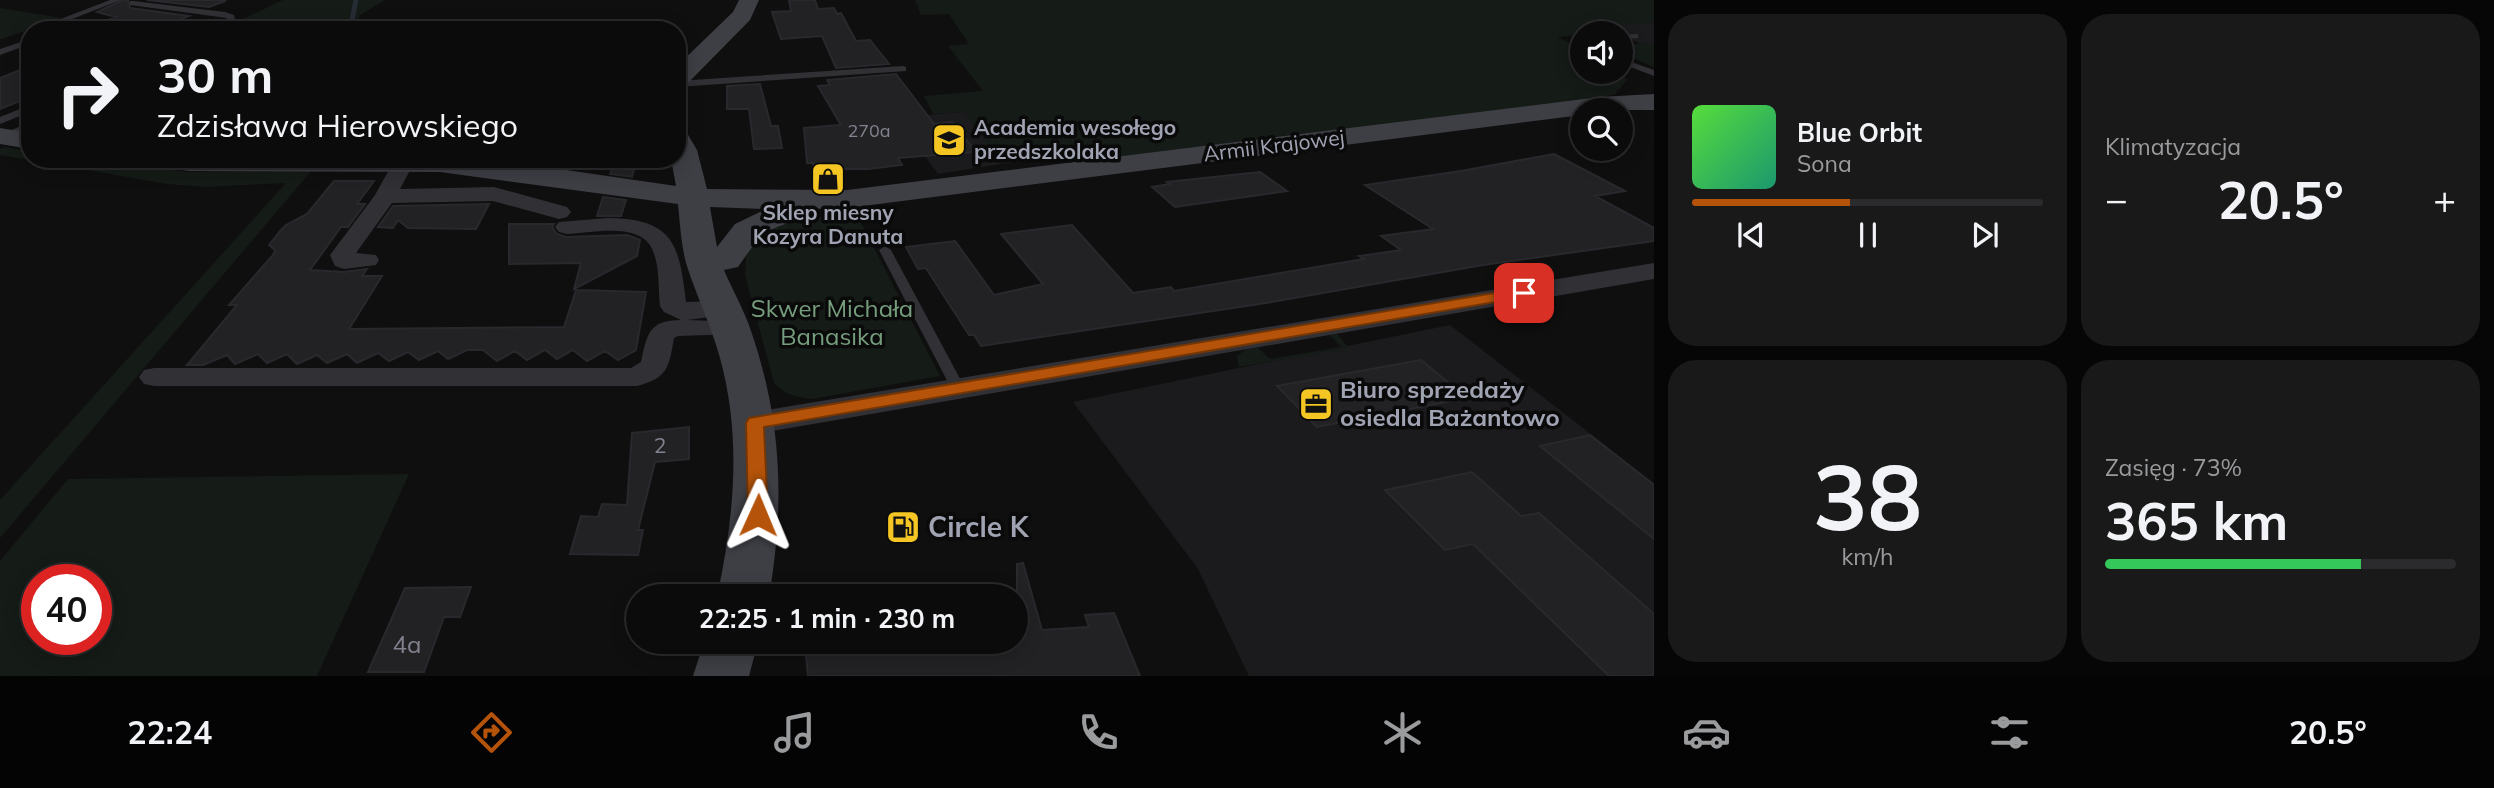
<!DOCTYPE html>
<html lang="pl">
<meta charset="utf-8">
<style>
:root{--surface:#0b0b0c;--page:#19191a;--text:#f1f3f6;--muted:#9a9b9d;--line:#2b2b2d;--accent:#b45309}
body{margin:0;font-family:Mulish,sans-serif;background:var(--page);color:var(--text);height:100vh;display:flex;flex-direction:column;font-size:26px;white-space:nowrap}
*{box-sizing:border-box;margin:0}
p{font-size:23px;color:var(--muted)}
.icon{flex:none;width:38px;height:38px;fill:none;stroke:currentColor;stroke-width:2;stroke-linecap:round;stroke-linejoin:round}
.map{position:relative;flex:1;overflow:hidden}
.sheet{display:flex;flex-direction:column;gap:14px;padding:14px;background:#060607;width:840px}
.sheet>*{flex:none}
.hud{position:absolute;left:21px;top:21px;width:665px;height:147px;border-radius:28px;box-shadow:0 4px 18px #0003,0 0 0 2px var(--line);background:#0b0b0c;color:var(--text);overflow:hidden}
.buttons{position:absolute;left:1570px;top:21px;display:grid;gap:14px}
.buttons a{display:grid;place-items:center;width:63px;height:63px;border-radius:50%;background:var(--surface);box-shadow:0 4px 18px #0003,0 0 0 2px var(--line);font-size:35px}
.speed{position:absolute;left:21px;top:564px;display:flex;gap:14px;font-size:35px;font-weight:700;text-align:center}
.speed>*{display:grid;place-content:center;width:91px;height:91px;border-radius:50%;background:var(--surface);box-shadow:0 4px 18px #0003,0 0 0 2px var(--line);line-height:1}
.speed .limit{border:10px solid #d22;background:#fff;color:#111}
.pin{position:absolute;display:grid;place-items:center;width:60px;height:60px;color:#fff;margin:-30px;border-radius:14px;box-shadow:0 4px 10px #0006}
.me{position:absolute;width:77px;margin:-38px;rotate:1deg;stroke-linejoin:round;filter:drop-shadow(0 0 5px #0008)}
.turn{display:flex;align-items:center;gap:24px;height:147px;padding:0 21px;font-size:32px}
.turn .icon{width:91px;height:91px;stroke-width:2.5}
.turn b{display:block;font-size:49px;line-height:60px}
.big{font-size:52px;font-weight:700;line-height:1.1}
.sheet .card{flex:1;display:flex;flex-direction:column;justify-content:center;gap:10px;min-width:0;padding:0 24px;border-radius:28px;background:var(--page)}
.sheet .dial{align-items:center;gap:0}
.dial b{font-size:91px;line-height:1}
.song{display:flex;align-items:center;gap:21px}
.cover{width:84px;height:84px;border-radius:10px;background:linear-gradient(135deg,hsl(110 70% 55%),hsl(160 70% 35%))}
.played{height:7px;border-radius:4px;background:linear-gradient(90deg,var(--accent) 45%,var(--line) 45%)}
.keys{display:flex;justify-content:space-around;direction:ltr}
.heat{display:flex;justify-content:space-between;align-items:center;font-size:38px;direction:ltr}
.charge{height:10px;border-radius:5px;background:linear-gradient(90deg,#34c759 73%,var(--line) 0)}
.sheet .tiles{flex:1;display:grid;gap:14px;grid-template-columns:repeat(2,1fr)}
.trip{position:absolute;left:626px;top:584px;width:402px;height:70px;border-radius:35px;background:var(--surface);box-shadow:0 4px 18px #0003,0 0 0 2px var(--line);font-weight:700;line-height:70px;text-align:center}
.tabs{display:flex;height:112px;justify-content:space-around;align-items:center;background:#040405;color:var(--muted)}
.tabs .icon{width:49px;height:49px}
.tabs .current{color:var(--accent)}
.tabs b{font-size:32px;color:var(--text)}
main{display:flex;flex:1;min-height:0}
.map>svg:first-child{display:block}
.built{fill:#1b1b1d}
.green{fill:#151b17;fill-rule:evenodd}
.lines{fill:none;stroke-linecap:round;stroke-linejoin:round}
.stream{stroke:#262c34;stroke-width:5}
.building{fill:#222225;stroke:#29292d;stroke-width:2}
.lane{fill:#303035;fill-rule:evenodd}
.street{fill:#303035;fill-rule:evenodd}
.secondary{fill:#3e3f45;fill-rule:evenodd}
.route{fill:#b45309;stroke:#753606;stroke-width:2}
.labels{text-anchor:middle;stroke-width:7;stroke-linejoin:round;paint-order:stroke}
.far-number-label{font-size:18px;fill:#80828e}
.far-poi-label{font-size:21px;font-weight:bold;fill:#a0a3b2;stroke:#0a0a0b;text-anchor:start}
.far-street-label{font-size:21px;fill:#a0a3b2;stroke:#0a0a0b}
.number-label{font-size:21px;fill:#80828e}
.park-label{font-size:24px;fill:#769e7d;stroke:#0a0a0b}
.poi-label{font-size:24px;font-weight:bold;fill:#a0a3b2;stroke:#0a0a0b;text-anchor:start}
.near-number-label{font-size:24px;fill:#80828e}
.near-poi-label{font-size:28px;font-weight:bold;fill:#a0a3b2;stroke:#0a0a0b;text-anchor:start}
</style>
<main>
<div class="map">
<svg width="1654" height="676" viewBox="0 0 1654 676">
<rect width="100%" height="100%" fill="#0f0f10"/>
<!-- built -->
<path class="built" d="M 1654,21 L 1654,49 L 1621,36 L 1620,33 L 1596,26 Z
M 965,112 L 1001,164 L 938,174 L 897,117 Z
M 1450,325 L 1654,483 L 1654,676 L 1249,676 L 1198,569 L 1073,402 Z"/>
<!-- green -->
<path class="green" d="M 283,0 L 385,0 L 360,15 L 357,30 L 220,30 Z
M 915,0 L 1654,0 L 1654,22 L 1611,27 L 1621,31 L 1558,37 L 1582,50 L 1582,72 L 1620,72 L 1627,80 L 1615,94 L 1585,102 L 1265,138 L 1100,161 L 1070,156 L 1001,164 L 965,112 L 933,114 L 924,96 L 983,91 L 948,46 L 969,44 L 949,14 L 921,15 Z
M 0,8 L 62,18 L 2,39 L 0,39 Z
M 1644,43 L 1654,45 L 1654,67 L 1621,53 L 1621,45 Z
M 5,147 L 30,151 L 30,159 L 86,159 L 188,172 L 312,170 L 0,538 L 0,500 L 286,183 L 204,187 L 168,184 L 0,155 L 0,149 Z
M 856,213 L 940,376 L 812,399 C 796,397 785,395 774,383 L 745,275 L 746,256 L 758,233 L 803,218 Z
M 1337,334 L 1349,348 L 1239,367 L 1237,357 C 1242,350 1249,348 1257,347 L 1270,359 L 1341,347 L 1330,335 Z
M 409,474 L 317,676 L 0,676 L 0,561 L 68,479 ZM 37,579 L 96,579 L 96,639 L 37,639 Z"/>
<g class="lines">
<!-- stream -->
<path class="stream" d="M 350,30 L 356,0"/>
</g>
<!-- building -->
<path class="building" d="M 123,0 L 128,0 L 130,8 L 189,16 L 153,30 L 88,30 L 88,27 L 116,17 L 97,12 Z
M 147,0 L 224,0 L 225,1 L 209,7 Z
M 789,0 L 815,0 L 818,9 L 834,8 L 837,14 L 841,13 L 856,41 L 870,40 L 889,64 L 836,68 L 822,36 L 781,39 L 772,12 L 791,11 Z
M 30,66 L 30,97 L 0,109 L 0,78 Z
M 896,74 L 934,124 L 952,122 L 976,152 L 898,158 L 902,165 L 868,169 L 814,169 L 813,163 L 807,163 L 804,128 L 841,125 L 818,86 L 830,85 L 827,80 Z
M 760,84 L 771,126 L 778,126 L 782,148 L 754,149 L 749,109 L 727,109 L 727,86 Z
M 1554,154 L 1625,191 L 1595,196 L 1654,228 L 1654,241 L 1483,265 L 1266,303 L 981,346 L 974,335 L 969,335 L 926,268 L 918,269 L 906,247 L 955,241 L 994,295 L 1043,284 L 1001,234 L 1072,225 L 1133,293 L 1171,287 L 1174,291 L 1364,259 L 1359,256 L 1401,250 L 1381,236 L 1433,229 L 1365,185 L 1461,171 Z
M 616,159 L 637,159 L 632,177 L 610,174 Z
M 1260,172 L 1287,191 L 1175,207 L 1152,187 L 1170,184 L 1167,182 Z
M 334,181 L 374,181 L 357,204 L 365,204 L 348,227 L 341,227 L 310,270 L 344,272 L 367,269 L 362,276 L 382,276 L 349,329 L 564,327 L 576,290 L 646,292 L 636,350 L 618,360 L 605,351 L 587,361 L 573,350 L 557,359 L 545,350 L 527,360 L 515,351 L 497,361 L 483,350 L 467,350 L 448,359 L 438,351 L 419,360 L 408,352 L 389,361 L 378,353 L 357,363 L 347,354 L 327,363 L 317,355 L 297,364 L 287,354 L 267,363 L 258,354 L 235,364 L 227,355 L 203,365 L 187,365 L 237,305 L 229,305 L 273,255 L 275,250 L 269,245 L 281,230 L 286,225 L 307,214 Z
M 603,197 L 626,200 L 621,216 L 597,216 Z
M 489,204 L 476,229 L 408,228 L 398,220 L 393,228 L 378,227 L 393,206 Z
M 509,224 L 554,224 L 552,227 L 557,234 L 566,237 L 627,235 L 640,240 L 637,256 L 574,289 L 581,263 L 509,264 Z
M 1421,360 L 1467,398 L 1317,427 L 1277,386 Z
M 689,427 L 689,459 L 655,462 L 638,530 L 643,530 L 638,555 L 570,554 L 581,516 L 598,517 L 602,504 L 627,505 L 632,433 Z
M 1590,435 L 1654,485 L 1654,539 L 1540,446 Z
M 1472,472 L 1521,516 L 1539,513 L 1654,614 L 1654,676 L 1609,676 L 1473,544 L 1445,550 L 1385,490 Z
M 1023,563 L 1042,630 L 1089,627 L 1085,615 L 1114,613 L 1140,676 L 808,676 L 805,645 L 1017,642 L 1017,564 Z
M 471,587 L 460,617 L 444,617 L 424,672 L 368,672 L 405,588 Z"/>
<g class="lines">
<!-- lane -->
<path class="lane" d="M 110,0 L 121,0 L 44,30 L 32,30 Z
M 133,1 L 225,12 L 234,15 L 235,20 L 219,30 L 208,30 L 227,18 L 130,5 L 130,1 Z
M 1638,34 L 1638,38 L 1620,39 L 1620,35 Z
M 30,39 L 30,44 L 0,55 L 0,49 Z
M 1579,40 L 1582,40 L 1582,49 L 1578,46 Z
M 1620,58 L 1654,70 L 1654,76 L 1620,63 Z
M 903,66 L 906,67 L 906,71 L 677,87 L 677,81 Z
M 30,105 L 30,112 L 0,124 L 0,117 Z
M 30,122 L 30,129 L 8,139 L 0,139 L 0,135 Z
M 885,246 L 891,250 L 965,388 L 963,391 L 958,393 L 951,388 L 879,250 Z"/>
<!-- street -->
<path class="street" d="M 395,159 L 415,161 L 400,189 L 494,187 L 567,207 L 571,212 L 567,217 L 559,219 L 493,201 L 392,203 L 356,253 L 376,255 L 379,260 L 376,265 L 344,269 L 335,266 L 330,255 L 375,195 Z
M 608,218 C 674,219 679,244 686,302 L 715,301 L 725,303 L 728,309 L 725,315 L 687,320 L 741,322 L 745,328 L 741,334 L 678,336 L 674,338 C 669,367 668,378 637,386 L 154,386 L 144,384 L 139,377 L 144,370 L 154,368 L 631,368 L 641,362 C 647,334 649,320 681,320 L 664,312 L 660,306 C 658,288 660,268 653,251 C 642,221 591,233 567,234 L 559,232 L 555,227 L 559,222 Z
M 1654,263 L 1654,279 L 755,434 L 744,430 L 739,423 L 744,416 L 755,412 Z"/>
<!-- secondary -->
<path class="secondary" d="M 739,0 L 759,0 L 750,20 L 686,85 L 677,87 L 677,66 L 733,12 Z
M 1654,94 L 1654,110 L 1582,110 L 1582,115 L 847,208 L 812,209 L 809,218 C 766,228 763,231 738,267 L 724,270 C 732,289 743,308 750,328 C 782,420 785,501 769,597 L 717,597 C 734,518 742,438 720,358 C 711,325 696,295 686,263 C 681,244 680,224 678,204 L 440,172 L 189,171 L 143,165 L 139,159 L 491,159 L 676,186 L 671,159 L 677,159 L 677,131 L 687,133 L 697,150 L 707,189 L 847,190 L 1600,97 ZM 710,207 L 766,209 L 735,224 L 717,247 Z
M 0,128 L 30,133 L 30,149 L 0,144 Z
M 704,642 L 758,642 L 749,676 L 693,676 Z"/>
</g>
<!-- route -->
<path class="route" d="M 1524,288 L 1530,289 L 1532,293 L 1530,296 L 764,427 L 768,515 L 765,520 L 758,523 L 751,520 L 748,515 L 746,423 L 749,418 Z"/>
<!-- icons -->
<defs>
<g id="school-square" transform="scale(1.75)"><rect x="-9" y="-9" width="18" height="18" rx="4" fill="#f5c623" stroke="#0a0a0b"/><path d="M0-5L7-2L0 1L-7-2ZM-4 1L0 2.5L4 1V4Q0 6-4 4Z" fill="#111"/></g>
<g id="shop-square" transform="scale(1.75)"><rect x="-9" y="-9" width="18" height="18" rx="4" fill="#f5c623" stroke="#0a0a0b"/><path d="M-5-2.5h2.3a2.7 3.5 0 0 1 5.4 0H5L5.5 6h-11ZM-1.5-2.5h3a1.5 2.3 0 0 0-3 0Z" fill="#111"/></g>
<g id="office-square" transform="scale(1.75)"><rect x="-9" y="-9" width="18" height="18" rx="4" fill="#f5c623" stroke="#0a0a0b"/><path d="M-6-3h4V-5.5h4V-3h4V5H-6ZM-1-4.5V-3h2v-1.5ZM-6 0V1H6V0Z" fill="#111"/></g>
<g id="fuel-square" transform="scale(1.75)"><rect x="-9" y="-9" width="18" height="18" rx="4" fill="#f5c623" stroke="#0a0a0b"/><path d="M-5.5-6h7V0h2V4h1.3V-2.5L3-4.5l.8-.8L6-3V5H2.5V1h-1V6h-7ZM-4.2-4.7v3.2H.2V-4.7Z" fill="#111"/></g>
</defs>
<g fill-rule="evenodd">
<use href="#school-square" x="949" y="140"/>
<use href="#shop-square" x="828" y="179"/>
<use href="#office-square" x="1316" y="404"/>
<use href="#fuel-square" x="903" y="527"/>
</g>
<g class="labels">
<!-- far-number labels -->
<g class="far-number-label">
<text x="869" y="137">270a</text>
</g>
<!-- far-poi labels -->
<g class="far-poi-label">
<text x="974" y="135">Academia wesołego<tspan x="974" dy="24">przedszkolaka</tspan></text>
<text x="828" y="220" text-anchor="middle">Sklep miesny<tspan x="828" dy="24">Kozyra Danuta</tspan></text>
</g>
<!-- far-street labels -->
<g class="far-street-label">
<text transform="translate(1274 146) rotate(-7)" y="7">Armii Krajowej</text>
</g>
<!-- number labels -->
<g class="number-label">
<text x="660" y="453">2</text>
</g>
<!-- park labels -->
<g class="park-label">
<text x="832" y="317">Skwer Michała<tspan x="832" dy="28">Banasika</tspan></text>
</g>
<!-- poi labels -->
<g class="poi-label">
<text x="1340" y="398">Biuro sprzedaży<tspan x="1340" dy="28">osiedla Bażantowo</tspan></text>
</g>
<!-- near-number labels -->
<g class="near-number-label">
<text x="407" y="653">4a</text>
</g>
<!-- near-poi labels -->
<g class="near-poi-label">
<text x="928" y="537">Circle K</text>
</g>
</g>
</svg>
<div class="buttons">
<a><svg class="icon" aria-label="sound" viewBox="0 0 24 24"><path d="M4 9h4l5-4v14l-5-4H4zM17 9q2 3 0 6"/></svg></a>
<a><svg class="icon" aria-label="search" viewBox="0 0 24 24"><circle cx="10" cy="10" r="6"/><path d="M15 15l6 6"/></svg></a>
</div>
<div class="speed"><div class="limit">40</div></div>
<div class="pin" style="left:1524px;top:293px;background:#d93025"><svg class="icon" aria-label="arrive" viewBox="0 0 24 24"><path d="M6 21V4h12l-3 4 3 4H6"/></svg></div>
<svg class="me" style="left:758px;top:515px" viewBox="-20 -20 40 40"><path d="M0-17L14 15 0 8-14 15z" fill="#b45309" stroke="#fff" stroke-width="4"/></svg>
<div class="trip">22:25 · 1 min · 230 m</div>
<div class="hud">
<div class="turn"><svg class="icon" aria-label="right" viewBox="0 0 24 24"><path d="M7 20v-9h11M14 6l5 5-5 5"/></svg><div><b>30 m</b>Zdzisława Hierowskiego</div></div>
</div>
</div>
<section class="sheet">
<div class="tiles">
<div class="card">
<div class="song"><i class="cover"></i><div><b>Blue Orbit</b><p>Sona</p></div></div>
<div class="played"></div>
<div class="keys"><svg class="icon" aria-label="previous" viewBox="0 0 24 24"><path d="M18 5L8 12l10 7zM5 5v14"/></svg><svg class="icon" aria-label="pause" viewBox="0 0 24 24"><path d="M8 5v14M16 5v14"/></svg><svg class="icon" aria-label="next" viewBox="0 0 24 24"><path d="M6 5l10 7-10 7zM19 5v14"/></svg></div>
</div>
<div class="card"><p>Klimatyzacja</p>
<div class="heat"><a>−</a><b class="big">20.5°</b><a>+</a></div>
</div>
<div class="card dial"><b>38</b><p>km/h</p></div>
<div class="card"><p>Zasięg · 73%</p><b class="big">365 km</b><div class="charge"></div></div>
</div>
</section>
</main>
<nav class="tabs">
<b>22:24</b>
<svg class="icon current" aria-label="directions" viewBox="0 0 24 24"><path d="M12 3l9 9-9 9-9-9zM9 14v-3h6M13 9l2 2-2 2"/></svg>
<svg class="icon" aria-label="music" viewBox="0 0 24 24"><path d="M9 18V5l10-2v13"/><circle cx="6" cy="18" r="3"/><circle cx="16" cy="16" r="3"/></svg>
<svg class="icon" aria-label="phone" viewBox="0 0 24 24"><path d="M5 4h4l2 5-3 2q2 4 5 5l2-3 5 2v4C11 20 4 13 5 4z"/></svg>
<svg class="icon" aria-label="climate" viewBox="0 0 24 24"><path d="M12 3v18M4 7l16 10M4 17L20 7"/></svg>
<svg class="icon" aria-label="car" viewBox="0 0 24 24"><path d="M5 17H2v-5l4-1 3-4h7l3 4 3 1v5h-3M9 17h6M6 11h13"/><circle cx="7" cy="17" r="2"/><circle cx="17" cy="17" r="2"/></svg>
<svg class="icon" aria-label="filters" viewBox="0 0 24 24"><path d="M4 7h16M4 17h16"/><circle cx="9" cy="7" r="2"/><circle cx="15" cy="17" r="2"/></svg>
<b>20.5°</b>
</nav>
